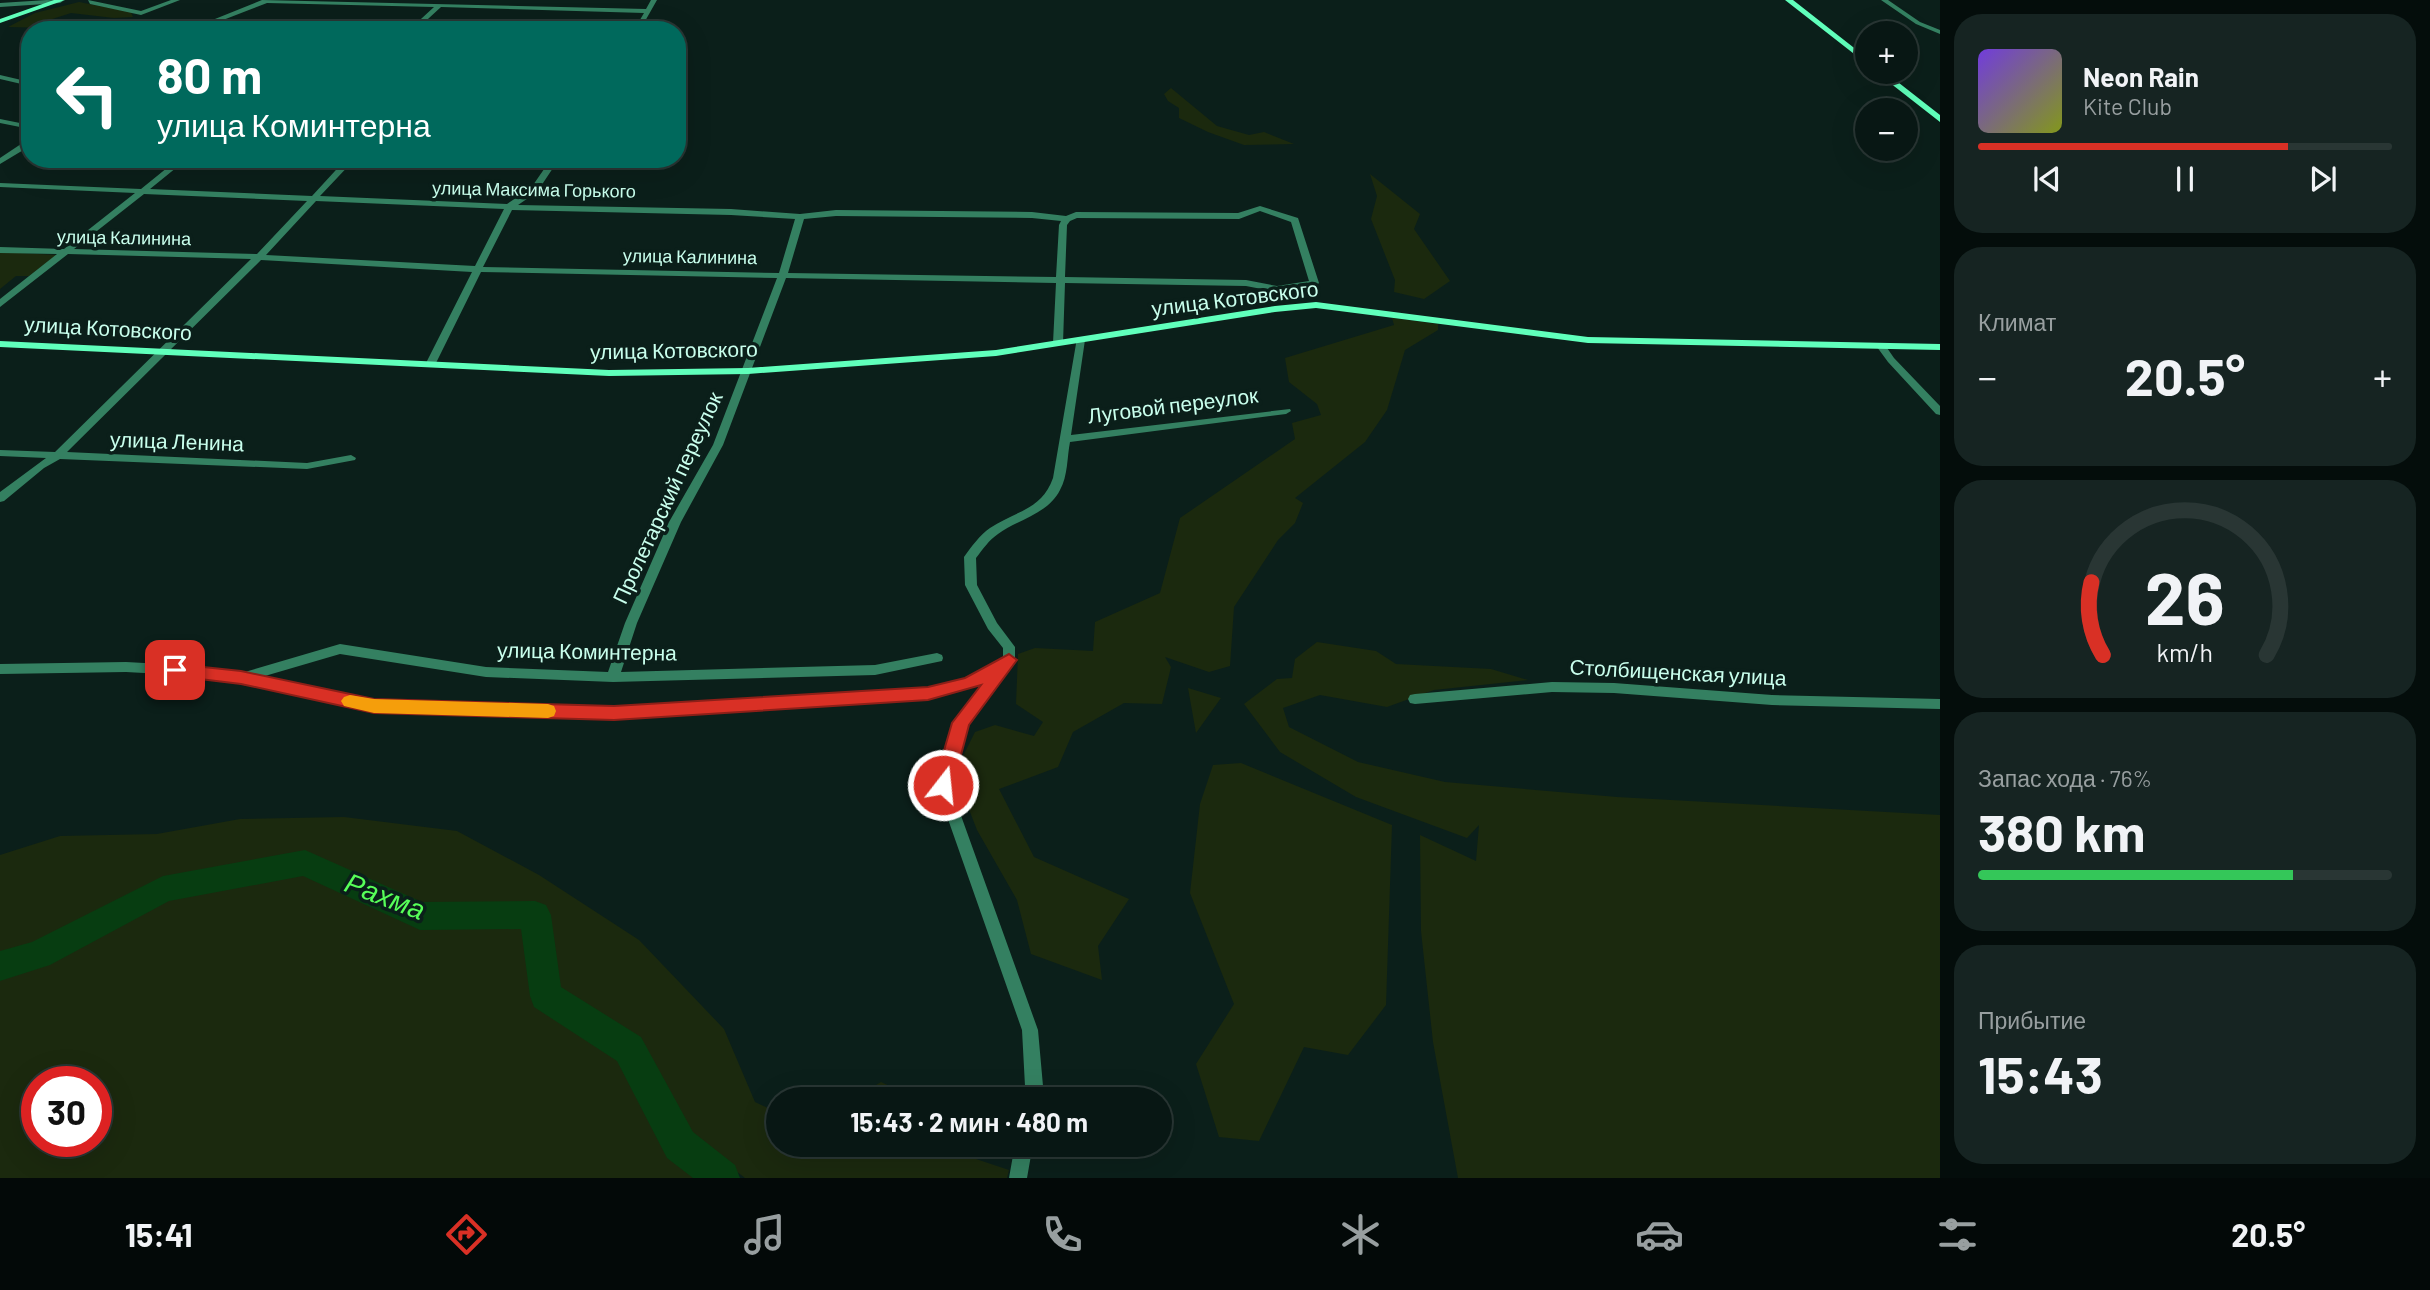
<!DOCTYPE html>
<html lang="ru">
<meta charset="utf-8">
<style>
:root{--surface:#081714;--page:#162422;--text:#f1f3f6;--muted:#989fa0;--line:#293634;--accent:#d93025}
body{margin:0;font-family:Barlow,sans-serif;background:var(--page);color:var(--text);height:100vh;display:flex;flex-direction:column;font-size:26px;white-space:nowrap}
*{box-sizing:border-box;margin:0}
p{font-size:23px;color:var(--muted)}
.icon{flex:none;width:38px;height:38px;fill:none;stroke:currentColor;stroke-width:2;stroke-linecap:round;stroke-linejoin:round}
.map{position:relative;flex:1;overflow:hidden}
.panel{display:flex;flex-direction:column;gap:14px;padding:14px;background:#040d0b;width:490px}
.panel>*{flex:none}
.guide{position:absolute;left:21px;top:21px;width:665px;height:147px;border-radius:28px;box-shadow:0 7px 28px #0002,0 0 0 2px var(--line);background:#00695c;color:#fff;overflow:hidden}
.controls{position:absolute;left:1855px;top:21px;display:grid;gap:14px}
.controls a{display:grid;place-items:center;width:63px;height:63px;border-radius:50%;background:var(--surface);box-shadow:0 7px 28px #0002,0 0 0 2px var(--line);font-size:35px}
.speed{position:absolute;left:21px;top:1066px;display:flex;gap:14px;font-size:35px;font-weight:700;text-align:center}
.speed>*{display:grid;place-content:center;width:91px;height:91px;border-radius:50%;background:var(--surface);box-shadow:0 7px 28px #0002,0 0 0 2px var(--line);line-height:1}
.speed .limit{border:10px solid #d22;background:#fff;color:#111}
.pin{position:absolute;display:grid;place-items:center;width:60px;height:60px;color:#fff;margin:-30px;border-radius:14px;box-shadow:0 4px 10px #0006}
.me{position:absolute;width:77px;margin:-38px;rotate:16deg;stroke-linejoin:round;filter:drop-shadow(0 0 5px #0008)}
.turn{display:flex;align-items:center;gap:24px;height:147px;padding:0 21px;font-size:32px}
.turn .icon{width:91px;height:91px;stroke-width:2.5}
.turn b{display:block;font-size:49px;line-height:60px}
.big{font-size:52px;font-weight:700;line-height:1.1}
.panel .card{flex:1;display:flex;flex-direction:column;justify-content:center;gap:10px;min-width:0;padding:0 24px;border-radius:28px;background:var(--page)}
.panel .dial{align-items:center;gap:0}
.dial svg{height:182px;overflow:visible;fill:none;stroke:var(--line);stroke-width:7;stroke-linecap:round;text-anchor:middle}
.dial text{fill:var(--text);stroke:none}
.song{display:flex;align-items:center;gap:21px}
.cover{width:84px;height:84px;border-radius:10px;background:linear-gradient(135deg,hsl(260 70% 55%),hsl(70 70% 35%))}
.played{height:7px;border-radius:4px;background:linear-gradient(90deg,var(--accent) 75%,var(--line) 75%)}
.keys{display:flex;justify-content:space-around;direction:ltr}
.heat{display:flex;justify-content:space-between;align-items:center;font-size:38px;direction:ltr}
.charge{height:10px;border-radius:5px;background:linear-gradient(90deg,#34c759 76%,var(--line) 0)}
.trip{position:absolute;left:766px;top:1087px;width:406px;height:70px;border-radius:35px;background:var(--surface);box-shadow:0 7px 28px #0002,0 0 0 2px var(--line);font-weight:700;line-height:70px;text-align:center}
.tab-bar{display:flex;height:112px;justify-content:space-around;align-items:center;background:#030908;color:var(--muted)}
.tab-bar .icon{width:49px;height:49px}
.tab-bar .active{color:var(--accent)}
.tab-bar b{font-size:32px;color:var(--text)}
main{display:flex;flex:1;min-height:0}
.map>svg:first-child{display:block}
.green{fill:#1b290e;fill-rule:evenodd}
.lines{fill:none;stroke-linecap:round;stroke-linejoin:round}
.river{fill:#073d11;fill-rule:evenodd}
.street{fill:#348061;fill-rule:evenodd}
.secondary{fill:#60ffbb;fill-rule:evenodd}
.route{fill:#d93025;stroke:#8d1f18;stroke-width:2}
.slow{fill:#f59e0b}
.labels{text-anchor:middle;stroke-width:7;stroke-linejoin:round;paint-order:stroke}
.far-street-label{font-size:18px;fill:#c9ffed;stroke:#0b1f1a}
.street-label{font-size:21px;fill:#c9ffed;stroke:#0b1f1a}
.near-water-label{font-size:28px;font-style:italic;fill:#57ff59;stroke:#0b1f1a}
</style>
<main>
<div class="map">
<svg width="1940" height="1178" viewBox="0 0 1940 1178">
<rect width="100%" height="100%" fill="#0b1f1a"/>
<!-- green -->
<path class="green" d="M 79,2 L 131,12 L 133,17 L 114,18 L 71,13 L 43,22 L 54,28 L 8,27 L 35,13 Z
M 1171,88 L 1217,126 L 1249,135 L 1264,132 L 1294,144 L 1244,145 L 1208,132 L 1179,118 L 1179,108 L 1168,101 L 1164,94 Z
M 1370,174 L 1420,214 L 1414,229 L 1450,281 L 1424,299 L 1394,292 L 1395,280 L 1371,219 L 1377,196 Z
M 0,252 L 57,255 L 29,276 L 16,276 L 0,289 Z
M 1392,318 L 1438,324 L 1438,330 L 1405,350 L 1387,410 L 1365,442 L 1295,498 L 1303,503 L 1295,523 L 1278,540 L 1234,607 L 1230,666 L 1209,672 L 1165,657 L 1171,667 L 1162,704 L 1124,703 L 1073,732 L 1058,767 L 999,789 L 1034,857 L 1129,899 L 1098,946 L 1102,980 L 1031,954 L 1017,900 L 977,830 L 965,799 L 962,758 L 975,732 L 995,725 L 1034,736 L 1043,722 L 1016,704 L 1018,654 L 1035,648 L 1093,651 L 1095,622 L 1160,593 L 1180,518 L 1295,439 L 1292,423 L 1321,415 L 1317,404 L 1289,382 L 1285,358 L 1394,325 Z
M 1317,642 L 1376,651 L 1396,664 L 1491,669 L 1528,680 L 1434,690 L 1387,707 L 1320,695 L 1283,708 L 1289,727 L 1358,762 L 1445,782 L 1617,797 L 1940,815 L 1940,1178 L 1458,1178 L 1433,1042 L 1421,931 L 1420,835 L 1476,861 L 1479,825 L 1467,838 L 1356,797 L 1280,752 L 1244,704 L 1277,679 L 1292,678 L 1295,659 Z
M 1188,688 L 1221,698 L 1196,733 Z
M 1241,763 L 1392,825 L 1386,1005 L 1348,1055 L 1304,1047 L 1259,1141 L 1219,1137 L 1196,1064 L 1234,1004 L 1190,893 L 1200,804 L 1213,765 Z
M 344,817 L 457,831 L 539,875 L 639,940 L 724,1029 L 755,1102 L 779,1113 L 779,1144 L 934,1145 L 1009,1170 L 1007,1178 L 745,1178 L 710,1151 L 663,1144 L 704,1178 L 0,1178 L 0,855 L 60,836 L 157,834 L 240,819 ZM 37,1082 L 96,1082 L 96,1141 L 37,1141 Z
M 881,1082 L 913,1097 L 914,1099 L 853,1099 Z"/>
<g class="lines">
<!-- river -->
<path class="river" d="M 305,850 L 422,902 L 535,901 L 546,905 L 551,915 L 561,987 L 641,1037 L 693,1132 L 735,1165 L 740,1178 L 693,1178 L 667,1158 L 617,1061 L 534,1007 L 530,996 L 521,929 L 420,930 L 303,876 L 169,901 L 50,965 L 0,981 L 0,951 L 32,942 L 163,876 Z"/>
<!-- street -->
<path class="street" d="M 47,0 L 63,1 L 60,3 L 0,7 L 0,3 Z
M 88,0 L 141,11 L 171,0 L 180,0 L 141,15 L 90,4 Z
M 262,0 L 646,9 L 651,0 L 657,0 L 640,30 L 634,30 L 644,13 L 441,7 L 416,30 L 409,30 L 434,7 L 267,3 L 205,27 L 271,28 L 274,30 L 189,30 L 169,23 L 152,30 L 142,30 L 169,19 L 200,27 L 200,25 Z
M 1881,0 L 1888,0 L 1920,22 L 1940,30 L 1940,34 L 1916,24 Z
M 0,75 L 30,82 L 30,86 L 0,79 Z
M 0,119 L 30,125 L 30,129 L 0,123 Z
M 27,140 L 30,140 L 30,146 L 0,164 L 0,158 Z
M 178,159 L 187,159 L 150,189 L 312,196 L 346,159 L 355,159 L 320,196 L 507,204 L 531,188 L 551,159 L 559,159 L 537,192 L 518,205 L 731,209 L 800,214 L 836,210 L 1032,212 L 1066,216 L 1076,212 L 1238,213 L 1260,206 L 1298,218 L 1319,283 L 1317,285 L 1277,292 L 1246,286 L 1065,283 L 1063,343 L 1058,346 L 1053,343 L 1056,283 L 786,278 L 723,445 L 681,522 L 637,623 L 621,672 L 875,665 L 937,653 L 942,655 L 943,658 L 942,661 L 875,675 L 613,682 L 486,677 L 340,654 L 258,678 L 374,701 L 614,708 L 928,688 L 966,679 L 1003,658 L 1003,648 L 988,629 L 965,585 L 964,557 C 971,547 980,535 990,528 C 1015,511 1042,510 1053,478 L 1077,338 L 1080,337 L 1085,340 L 1071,435 L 1290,409 L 1291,411 L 1286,414 L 1070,442 C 1067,457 1068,476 1060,490 C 1048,514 1019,519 998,534 C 989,540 983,549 976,558 L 977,585 L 997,623 L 1015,647 L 1015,660 L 967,725 L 950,785 L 1038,1030 L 1043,1086 L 1041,1099 L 1023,1099 L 1025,1086 L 1022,1030 L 936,785 L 954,723 L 987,679 L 975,687 L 928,698 L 614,718 L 374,711 L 199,676 L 126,672 L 0,674 L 0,664 L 126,662 L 199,666 L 238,674 L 340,644 L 486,667 L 608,672 L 625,623 L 669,522 L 713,445 L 777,278 L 481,272 L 436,363 L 431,366 L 426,363 L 472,272 L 261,260 L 67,452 L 307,463 L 351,455 L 356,458 L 355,460 L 307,469 L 60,459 L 44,468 L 4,501 L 0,502 L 0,492 L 46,458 L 0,456 L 0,450 L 55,452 L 251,259 L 68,254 L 0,307 L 0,299 L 57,254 L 0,253 L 0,247 L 64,249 L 135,193 L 0,187 L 0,183 L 141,189 ZM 144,194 L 307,201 L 257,254 L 74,249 ZM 316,201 L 504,209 L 475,266 L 266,255 ZM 512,210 L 731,215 L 795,219 L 779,273 L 483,267 ZM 1260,211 L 1291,222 L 1309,281 L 1277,286 L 1246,280 L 1065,277 L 1067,225 L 1070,221 L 1077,218 L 1239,219 ZM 836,216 L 1032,218 L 1061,221 L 1059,225 L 1056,277 L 788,273 L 804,219 Z
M 1882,344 L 1885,345 L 1894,358 L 1940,406 L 1940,415 L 1936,414 L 1888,362 L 1877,347 Z
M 1552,682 L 1614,683 L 1772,695 L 1940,699 L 1940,709 L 1772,705 L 1614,693 L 1552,692 L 1415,704 L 1410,703 L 1408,699 L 1410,695 L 1415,694 Z
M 1015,1144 L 1033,1144 L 1027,1178 L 1009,1178 Z"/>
<!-- secondary -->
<path class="secondary" d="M 54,0 L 65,0 L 0,23 L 0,19 Z
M 1785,0 L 1793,0 L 1867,58 L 1867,64 Z
M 1876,72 L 1885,72 L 1940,115 L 1940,122 Z
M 1316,302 L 1588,337 L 1940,344 L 1940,350 L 1588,343 L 1316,308 L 1275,312 L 996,356 L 748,374 L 609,376 L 0,347 L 0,341 L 609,370 L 748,368 L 996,350 L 1275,306 Z"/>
</g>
<!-- route -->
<path class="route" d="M 1009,654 L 1017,660 L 969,725 L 953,785 L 950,791 L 943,793 L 937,791 L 934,785 L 952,723 L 981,685 L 928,700 L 614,720 L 374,713 L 241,684 L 175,676 L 166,670 L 175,664 L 241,671 L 374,699 L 614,706 L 928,687 L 965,678 Z"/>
<!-- slow -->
<path class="slow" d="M 350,695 L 374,699 L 548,704 L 554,706 L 556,711 L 554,716 L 548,718 L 374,713 L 344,706 L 341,701 L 344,697 Z"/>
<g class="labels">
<!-- far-street labels -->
<g class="far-street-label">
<text transform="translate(534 190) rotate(1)" y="6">улица Максима Горького</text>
<text transform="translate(124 238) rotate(1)" y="6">улица Калинина</text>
<text transform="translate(690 257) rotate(1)" y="6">улица Калинина</text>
</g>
<!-- street labels -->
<g class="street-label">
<text transform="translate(1235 299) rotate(-7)" y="7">улица Котовского</text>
<text transform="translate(108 329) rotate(3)" y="7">улица Котовского</text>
<text transform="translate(674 351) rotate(-1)" y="7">улица Котовского</text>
<text transform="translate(1173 406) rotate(-7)" y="7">Луговой переулок</text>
<text transform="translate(177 442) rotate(2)" y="7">улица Ленина</text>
<text transform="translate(668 498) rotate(-65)" y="7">Пролетарский переулок</text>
<text transform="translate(587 652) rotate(1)" y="7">улица Коминтерна</text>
<text transform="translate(1678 673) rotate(3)" y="7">Столбищенская улица</text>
</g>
<!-- near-water labels -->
<g class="near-water-label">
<text transform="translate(385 896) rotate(21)" y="10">Рахма</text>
</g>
</g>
</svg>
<div class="controls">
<a>+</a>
<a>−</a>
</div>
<div class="speed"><div class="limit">30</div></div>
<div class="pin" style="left:175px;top:670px;background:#d93025"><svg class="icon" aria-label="arrive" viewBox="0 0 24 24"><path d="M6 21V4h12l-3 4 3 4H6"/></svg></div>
<svg class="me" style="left:943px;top:785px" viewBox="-20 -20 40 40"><circle r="17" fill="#d93025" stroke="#fff" stroke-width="3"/><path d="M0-11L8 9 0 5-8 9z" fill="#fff"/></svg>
<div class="trip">15:43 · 2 мин · 480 m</div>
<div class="guide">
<div class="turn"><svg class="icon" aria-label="left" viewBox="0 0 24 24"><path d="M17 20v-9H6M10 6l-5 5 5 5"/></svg><div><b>80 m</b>улица Коминтерна</div></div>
</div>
</div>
<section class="panel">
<div class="card">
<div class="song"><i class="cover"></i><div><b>Neon Rain</b><p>Kite Club</p></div></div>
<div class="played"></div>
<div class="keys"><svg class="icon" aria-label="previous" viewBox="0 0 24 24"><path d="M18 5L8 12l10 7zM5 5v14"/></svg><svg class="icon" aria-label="pause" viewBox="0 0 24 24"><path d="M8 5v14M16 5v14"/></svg><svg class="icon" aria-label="next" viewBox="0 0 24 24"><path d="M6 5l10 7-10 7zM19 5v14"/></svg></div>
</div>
<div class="card"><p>Климат</p>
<div class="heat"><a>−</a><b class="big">20.5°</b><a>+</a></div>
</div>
<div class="card dial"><svg viewBox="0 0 100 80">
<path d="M14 69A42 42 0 1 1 86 69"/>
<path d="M14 69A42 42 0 0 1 9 37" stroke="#d93025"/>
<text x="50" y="56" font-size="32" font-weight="700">26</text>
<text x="50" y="72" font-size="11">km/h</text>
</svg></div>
<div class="card"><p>Запас хода · 76%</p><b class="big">380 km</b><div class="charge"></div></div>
<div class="card"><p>Прибытие</p><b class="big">15:43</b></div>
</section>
</main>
<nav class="tab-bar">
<b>15:41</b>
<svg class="icon active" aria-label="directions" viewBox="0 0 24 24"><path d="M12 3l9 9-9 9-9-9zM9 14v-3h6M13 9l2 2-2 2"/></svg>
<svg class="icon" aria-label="music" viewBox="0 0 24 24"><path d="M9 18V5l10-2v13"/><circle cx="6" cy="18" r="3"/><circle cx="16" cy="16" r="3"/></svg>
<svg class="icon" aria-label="phone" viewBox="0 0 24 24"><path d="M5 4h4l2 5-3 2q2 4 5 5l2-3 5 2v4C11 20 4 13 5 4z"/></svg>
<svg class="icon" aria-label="climate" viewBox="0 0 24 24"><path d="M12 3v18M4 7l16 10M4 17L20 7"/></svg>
<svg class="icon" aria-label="car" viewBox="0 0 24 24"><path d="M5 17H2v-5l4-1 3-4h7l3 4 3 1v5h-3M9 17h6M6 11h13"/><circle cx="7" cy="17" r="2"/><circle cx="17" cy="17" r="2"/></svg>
<svg class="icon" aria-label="filters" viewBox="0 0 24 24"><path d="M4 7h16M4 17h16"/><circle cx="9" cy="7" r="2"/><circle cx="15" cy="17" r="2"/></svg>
<b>20.5°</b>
</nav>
